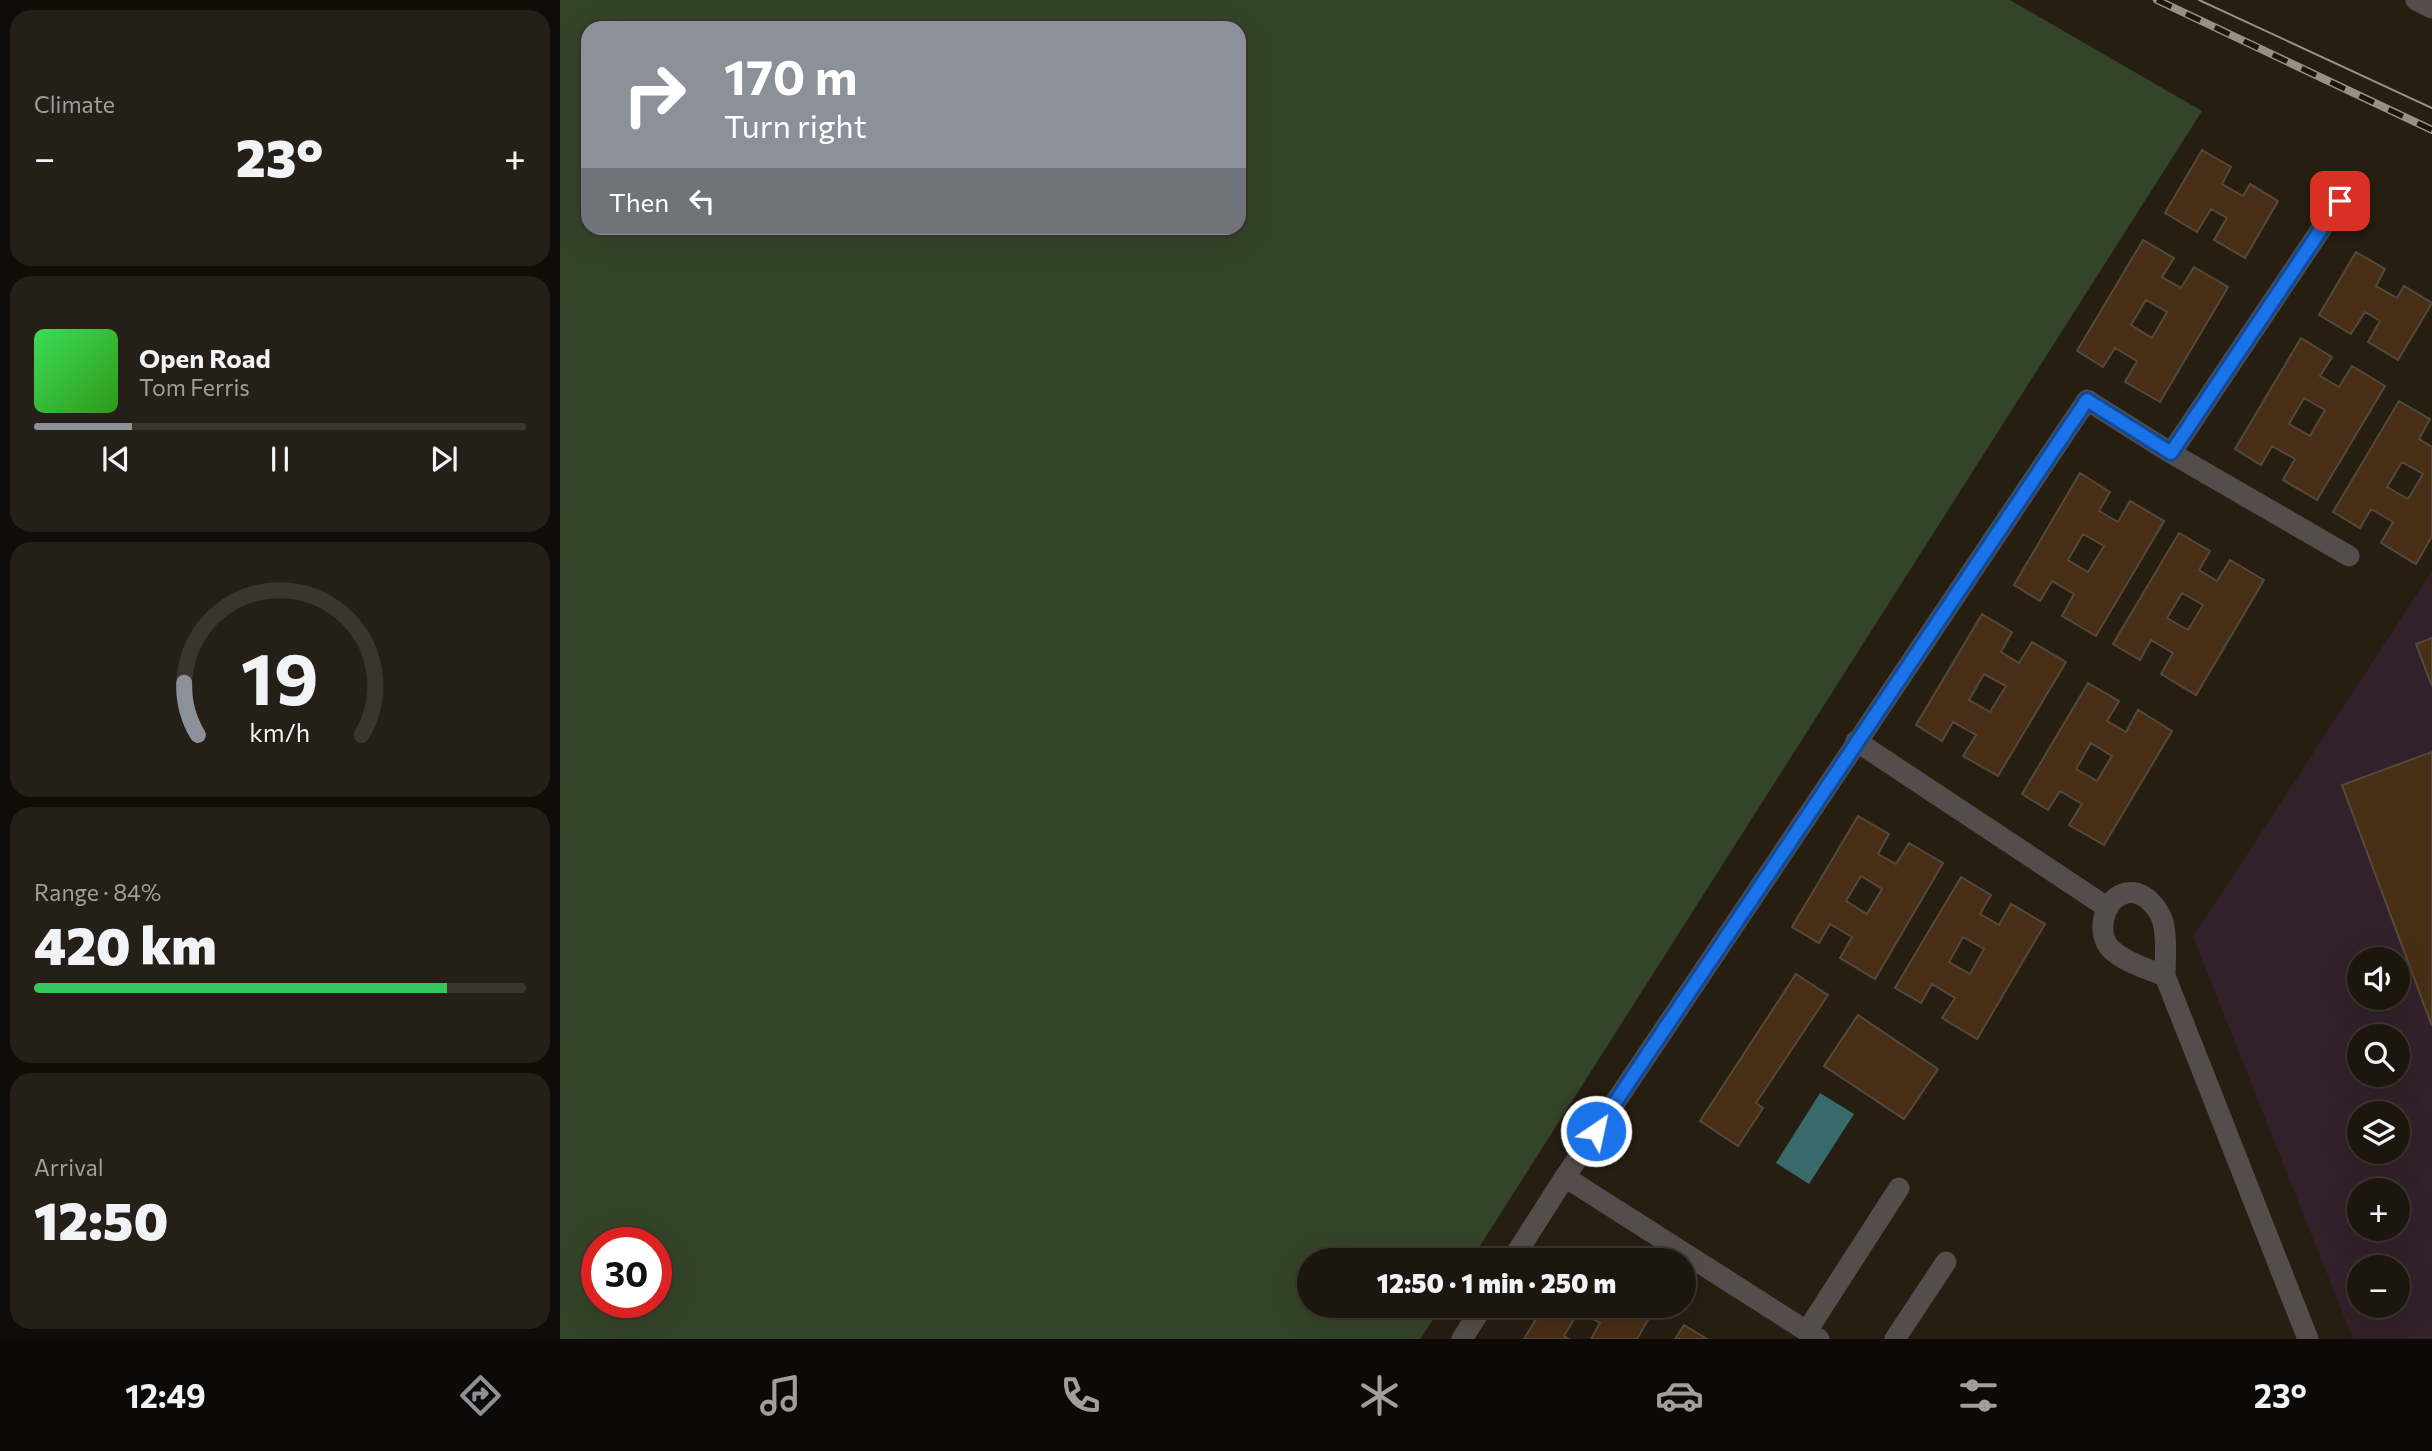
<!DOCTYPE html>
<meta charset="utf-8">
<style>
:root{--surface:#1d160e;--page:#251f17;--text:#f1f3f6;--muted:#a09f9e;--line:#3b352e;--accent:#8c9099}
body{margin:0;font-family:Commissioner,sans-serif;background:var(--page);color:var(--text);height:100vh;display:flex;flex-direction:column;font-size:26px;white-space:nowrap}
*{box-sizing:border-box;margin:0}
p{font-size:23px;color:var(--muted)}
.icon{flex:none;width:38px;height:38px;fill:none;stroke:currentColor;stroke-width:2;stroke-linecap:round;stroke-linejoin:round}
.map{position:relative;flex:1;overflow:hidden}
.details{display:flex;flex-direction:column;gap:10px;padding:10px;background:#100c08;width:560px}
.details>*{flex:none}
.guide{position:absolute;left:21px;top:21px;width:665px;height:214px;border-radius:21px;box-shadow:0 7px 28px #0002,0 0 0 2px var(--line);background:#8c9099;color:#fff;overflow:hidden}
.buttons{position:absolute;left:1787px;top:947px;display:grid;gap:14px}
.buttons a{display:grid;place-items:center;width:63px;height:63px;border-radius:50%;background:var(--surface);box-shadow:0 7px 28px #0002,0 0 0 2px var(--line);font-size:35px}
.speed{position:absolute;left:21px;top:1227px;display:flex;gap:14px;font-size:35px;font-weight:700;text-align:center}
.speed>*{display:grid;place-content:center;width:91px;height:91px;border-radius:50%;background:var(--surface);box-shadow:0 7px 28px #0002,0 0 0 2px var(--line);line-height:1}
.speed .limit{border:10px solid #d22;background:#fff;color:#111}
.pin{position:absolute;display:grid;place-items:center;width:60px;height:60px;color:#fff;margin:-30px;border-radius:14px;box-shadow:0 4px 10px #0006}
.me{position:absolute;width:77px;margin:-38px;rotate:34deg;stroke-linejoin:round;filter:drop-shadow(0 0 5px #0008)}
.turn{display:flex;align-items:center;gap:24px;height:147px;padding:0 28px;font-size:32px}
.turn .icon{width:91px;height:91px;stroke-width:2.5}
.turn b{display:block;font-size:49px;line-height:60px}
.then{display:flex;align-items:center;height:66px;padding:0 28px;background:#0003;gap:14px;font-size:26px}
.big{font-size:52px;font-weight:800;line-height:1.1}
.details .tile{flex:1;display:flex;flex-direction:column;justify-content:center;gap:10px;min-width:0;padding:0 24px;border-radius:21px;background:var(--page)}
.details .dial{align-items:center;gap:0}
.dial svg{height:182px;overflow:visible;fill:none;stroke:var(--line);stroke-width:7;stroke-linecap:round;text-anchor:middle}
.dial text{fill:var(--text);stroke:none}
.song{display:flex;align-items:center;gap:21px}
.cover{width:84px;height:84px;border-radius:10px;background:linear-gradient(135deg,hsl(130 70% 55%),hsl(110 70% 35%))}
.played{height:7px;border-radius:4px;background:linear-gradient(90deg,var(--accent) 20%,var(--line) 20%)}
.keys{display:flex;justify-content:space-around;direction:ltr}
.heat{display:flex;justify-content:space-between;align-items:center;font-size:38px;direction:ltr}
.charge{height:10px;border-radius:5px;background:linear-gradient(90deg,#34c759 84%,var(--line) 0)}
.trip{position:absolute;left:737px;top:1248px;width:399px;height:70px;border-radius:35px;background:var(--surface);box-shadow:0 7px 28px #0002,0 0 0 2px var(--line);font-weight:800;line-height:70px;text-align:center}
.tabs{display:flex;height:112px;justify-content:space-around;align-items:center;background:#0c0906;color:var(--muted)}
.tabs .icon{width:49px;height:49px}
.tabs .selected{color:var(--accent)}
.tabs b{font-size:32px;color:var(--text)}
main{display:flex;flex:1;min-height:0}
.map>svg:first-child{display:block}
.industrial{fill:#32212a;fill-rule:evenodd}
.green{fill:#344428;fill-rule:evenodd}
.water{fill:#386a6b}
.building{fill:#482e14;stroke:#55493e;stroke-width:2;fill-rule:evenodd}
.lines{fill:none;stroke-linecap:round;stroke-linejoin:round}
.street{stroke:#554d4b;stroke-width:21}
.tram{stroke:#989087;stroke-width:2}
.rail-casing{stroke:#989087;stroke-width:8}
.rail{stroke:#1d1409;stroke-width:5;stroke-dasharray:16;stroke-linecap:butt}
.route-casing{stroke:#114b97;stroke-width:18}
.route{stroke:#1a73e8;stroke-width:12}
</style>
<main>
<section class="details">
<div class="tile"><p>Climate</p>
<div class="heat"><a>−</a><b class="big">23°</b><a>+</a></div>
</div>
<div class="tile">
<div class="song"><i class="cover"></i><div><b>Open Road</b><p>Tom Ferris</p></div></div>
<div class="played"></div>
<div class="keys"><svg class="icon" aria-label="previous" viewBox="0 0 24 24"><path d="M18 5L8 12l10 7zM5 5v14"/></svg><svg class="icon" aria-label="pause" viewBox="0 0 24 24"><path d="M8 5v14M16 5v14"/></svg><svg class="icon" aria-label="next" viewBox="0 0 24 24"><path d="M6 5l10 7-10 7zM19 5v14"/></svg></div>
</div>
<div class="tile dial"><svg viewBox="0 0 100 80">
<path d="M14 69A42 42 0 1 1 86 69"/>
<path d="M14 69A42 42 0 0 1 8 46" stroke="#8c9099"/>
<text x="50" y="56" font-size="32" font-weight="700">19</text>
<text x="50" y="72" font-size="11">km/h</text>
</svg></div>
<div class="tile"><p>Range · 84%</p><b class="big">420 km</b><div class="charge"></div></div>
<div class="tile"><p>Arrival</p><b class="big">12:50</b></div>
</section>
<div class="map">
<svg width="1872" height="1339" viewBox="0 0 1872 1339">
<rect width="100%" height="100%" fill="#271e12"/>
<!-- industrial -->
<path class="industrial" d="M 1872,571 L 1872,1339 L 1793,1339 L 1633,937 ZM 1799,959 L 1838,959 L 1838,998 L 1799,998 ZM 1799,1036 L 1838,1036 L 1838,1074 L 1799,1074 ZM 1799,1113 L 1838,1113 L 1838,1152 L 1799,1152 ZM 1799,1190 L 1838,1190 L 1838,1228 L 1799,1228 ZM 1799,1267 L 1838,1267 L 1838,1306 L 1799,1306 Z"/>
<!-- green -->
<path class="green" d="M 0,0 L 1450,0 L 1642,111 L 911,1260 L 749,1260 L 749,1306 L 882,1306 L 860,1339 L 0,1339 ZM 28,28 L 679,28 L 679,228 L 28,228 ZM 37,1242 L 96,1242 L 96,1302 L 37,1302 Z"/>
<!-- water -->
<path class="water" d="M 1260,1093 L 1294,1114 L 1249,1184 L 1216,1163 Z"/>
<!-- building -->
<path class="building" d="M 1642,150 L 1671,167 L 1662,184 L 1683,196 L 1690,184 L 1718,201 L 1685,258 L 1654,240 L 1667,218 L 1651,209 L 1637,232 L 1605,213 Z
M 1583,240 L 1614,258 L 1602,277 L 1621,288 L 1634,267 L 1668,287 L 1600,402 L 1565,382 L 1577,361 L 1555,348 L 1543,367 L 1517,351 ZM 1586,300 L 1607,312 L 1592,338 L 1571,325 Z
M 1796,252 L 1825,269 L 1816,286 L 1837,298 L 1844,286 L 1872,303 L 1838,360 L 1808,342 L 1820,321 L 1805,312 L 1791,334 L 1759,315 Z
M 1741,338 L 1772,357 L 1760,376 L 1779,387 L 1792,366 L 1825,386 L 1757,500 L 1723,480 L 1735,459 L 1712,446 L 1701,465 L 1675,449 ZM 1744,398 L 1765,410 L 1750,436 L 1729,424 Z
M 1839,401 L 1870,419 L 1859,439 L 1872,447 L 1872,536 L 1856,564 L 1821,543 L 1833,522 L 1811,509 L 1800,528 L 1773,512 ZM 1842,462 L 1863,474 L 1848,499 L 1827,487 Z
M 1520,473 L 1550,492 L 1539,511 L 1558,522 L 1570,501 L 1604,521 L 1536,636 L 1502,616 L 1514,594 L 1492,581 L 1480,601 L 1454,585 ZM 1523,534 L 1544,546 L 1528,572 L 1508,560 Z
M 1619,533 L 1650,551 L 1639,570 L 1657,581 L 1670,560 L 1704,580 L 1636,695 L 1601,674 L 1613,653 L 1591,640 L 1580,660 L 1553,644 ZM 1622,593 L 1643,605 L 1628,630 L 1607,618 Z
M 1422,614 L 1452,632 L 1441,652 L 1459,663 L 1472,642 L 1506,662 L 1438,776 L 1403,756 L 1416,735 L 1393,722 L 1382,741 L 1356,725 ZM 1424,674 L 1446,686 L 1430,712 L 1409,700 Z
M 1872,638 L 1872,686 L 1856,644 Z
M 1528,683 L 1559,701 L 1547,721 L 1566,732 L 1578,710 L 1612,731 L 1544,845 L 1509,825 L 1522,804 L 1500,791 L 1488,810 L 1462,794 ZM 1531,743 L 1552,756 L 1537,781 L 1516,769 Z
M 1872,752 L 1872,1026 L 1782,785 Z
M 1298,816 L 1329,834 L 1318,854 L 1336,864 L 1349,843 L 1383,863 L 1315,979 L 1280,958 L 1292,937 L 1270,924 L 1259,943 L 1232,927 ZM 1301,876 L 1322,889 L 1307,914 L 1286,901 Z
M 1401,877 L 1431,895 L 1420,914 L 1439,925 L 1451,904 L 1485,924 L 1417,1039 L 1382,1018 L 1395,998 L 1372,984 L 1361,1003 L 1335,988 ZM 1403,937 L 1424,949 L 1410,974 L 1389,962 Z
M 1236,974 L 1268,995 L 1196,1103 L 1203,1108 L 1178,1146 L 1140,1121 Z
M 1298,1015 L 1378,1069 L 1344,1119 L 1264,1066 Z
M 984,1306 L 1096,1306 L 1077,1339 L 1031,1339 L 1040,1323 L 1019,1311 L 1004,1336 L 1009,1339 L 964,1339 Z
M 1124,1325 L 1147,1339 L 1115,1339 Z"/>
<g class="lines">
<!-- street -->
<path class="street" d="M 1856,0 L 1872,8
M 1611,453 L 1789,556
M 1296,741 L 1548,908
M 1605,976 C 1588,969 1564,962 1551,949 C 1536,934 1543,901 1563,894 C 1582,886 1602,910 1604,927 C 1607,943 1605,960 1605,976 L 1748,1339
M 952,1260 L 1005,1177
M 1247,1331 L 1339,1188
M 902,1339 L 923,1306
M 1259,1339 L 1005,1177 L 1527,400 L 1611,453 L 1780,201
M 1335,1339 L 1386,1262"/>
<!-- tram -->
<path class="tram" d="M 1639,0 L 1872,108"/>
<!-- rail casing -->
<g class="rail-casing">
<path id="rail" d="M 1597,0 L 1872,130"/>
</g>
<!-- rail -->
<use href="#rail" class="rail"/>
</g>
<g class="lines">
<!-- route casing -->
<g class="route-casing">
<path id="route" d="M 1036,1131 L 1527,400 L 1611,453 L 1780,201"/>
</g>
<!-- route -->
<use href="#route" class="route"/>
</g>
</svg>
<div class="buttons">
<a><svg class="icon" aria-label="sound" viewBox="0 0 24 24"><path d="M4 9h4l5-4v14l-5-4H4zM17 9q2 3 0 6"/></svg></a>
<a><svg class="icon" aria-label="search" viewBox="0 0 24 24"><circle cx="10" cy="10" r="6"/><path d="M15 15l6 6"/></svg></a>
<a><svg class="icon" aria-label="layers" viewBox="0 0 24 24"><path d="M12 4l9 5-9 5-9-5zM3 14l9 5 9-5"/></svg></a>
<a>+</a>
<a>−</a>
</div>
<div class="speed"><div class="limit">30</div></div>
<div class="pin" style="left:1780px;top:201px;background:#d93025"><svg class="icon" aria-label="arrive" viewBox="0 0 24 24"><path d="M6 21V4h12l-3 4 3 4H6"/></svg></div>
<svg class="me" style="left:1036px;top:1131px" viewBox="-20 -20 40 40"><circle r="17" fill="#1a73e8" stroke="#fff" stroke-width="3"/><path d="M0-11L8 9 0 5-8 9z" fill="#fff"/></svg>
<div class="trip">12:50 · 1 min · 250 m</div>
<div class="guide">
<div class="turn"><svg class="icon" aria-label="right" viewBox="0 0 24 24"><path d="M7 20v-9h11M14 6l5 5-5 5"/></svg><div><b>170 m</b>Turn right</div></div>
<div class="then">Then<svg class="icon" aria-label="left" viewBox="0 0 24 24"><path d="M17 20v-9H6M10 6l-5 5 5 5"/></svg></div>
</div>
</div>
</main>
<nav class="tabs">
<b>12:49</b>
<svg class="icon selected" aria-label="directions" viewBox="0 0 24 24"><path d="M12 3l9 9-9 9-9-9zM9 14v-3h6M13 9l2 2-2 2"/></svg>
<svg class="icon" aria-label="music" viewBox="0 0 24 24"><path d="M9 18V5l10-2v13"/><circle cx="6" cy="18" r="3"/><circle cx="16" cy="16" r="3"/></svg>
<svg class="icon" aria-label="phone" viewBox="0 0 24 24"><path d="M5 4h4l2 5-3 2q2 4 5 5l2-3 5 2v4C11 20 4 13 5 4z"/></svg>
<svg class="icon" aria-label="climate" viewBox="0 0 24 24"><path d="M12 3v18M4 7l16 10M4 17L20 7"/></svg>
<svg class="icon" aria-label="car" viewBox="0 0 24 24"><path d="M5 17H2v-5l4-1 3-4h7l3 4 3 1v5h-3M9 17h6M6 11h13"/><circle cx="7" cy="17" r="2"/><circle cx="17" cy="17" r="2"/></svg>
<svg class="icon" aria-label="filters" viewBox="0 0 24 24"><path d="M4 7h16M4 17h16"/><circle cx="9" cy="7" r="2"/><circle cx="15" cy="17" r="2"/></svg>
<b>23°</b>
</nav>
